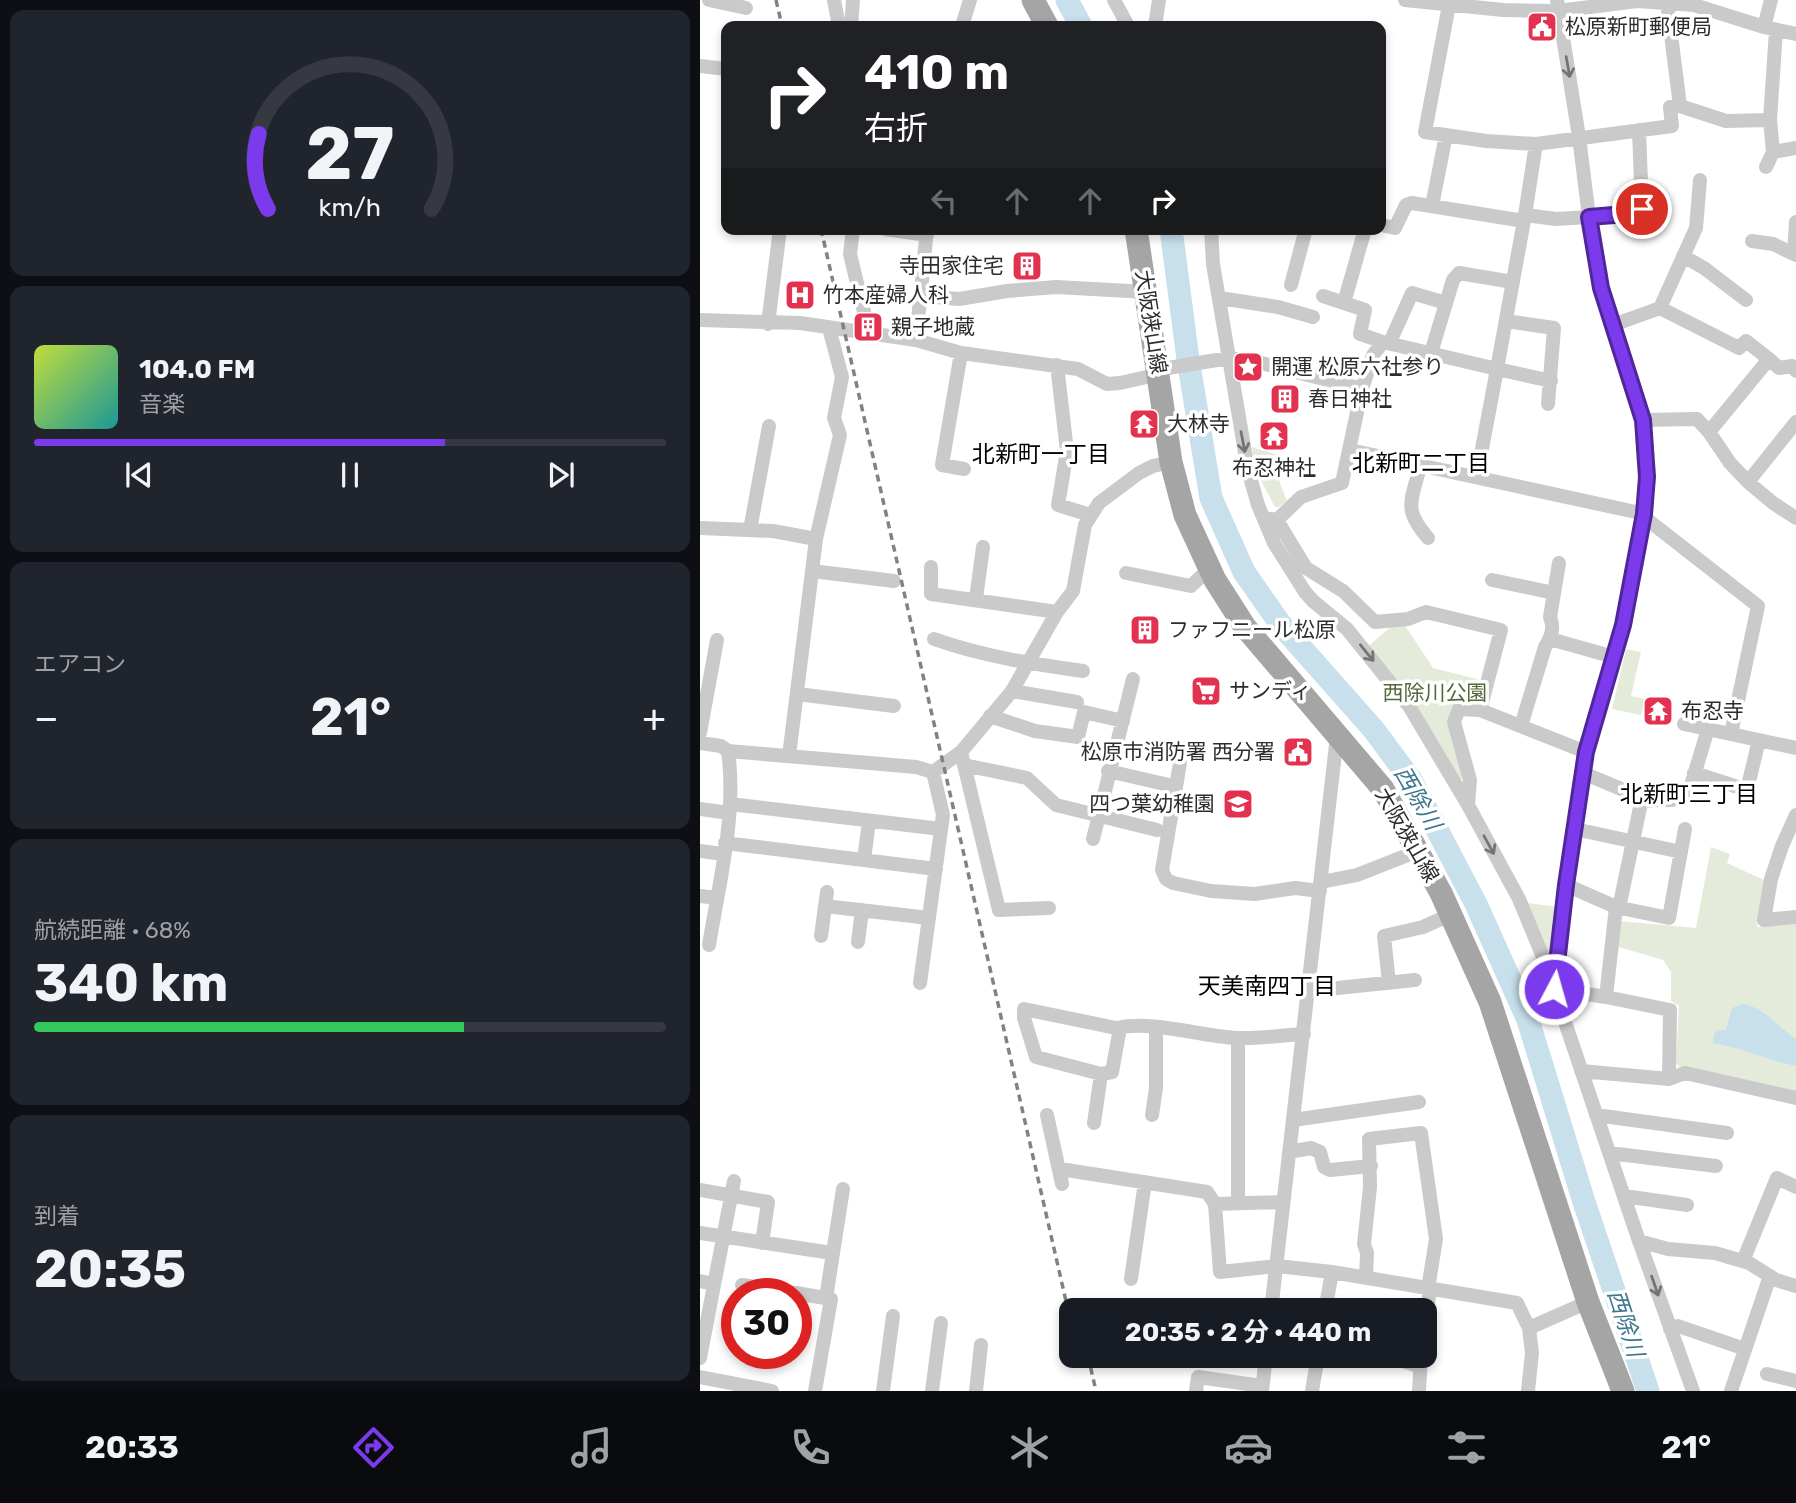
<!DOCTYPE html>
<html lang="ja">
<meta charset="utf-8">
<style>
:root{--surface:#171b24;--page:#20242c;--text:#f1f3f6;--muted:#9ea1a6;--line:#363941;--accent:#7c3aed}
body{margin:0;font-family:Rubik,"Noto Sans JP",sans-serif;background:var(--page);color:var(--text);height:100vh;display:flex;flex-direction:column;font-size:26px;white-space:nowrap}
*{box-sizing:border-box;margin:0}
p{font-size:23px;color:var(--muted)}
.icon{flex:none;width:38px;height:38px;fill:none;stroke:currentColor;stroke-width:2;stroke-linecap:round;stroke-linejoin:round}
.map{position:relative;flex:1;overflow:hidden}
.panel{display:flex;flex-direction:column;gap:10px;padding:10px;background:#0d0f14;width:700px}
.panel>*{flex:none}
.top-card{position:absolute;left:21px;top:21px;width:665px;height:214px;border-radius:14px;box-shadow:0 4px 10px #0003;background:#202124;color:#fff;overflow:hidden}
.speed{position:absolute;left:21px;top:1278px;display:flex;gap:14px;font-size:35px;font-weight:700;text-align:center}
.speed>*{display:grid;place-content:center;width:91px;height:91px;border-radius:50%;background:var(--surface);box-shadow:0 4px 10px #0003;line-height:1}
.speed .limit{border:10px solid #d22;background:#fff;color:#111}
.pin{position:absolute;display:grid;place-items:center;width:60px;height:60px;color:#fff;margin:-30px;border:4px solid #fff;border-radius:50%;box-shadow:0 2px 7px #0007}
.me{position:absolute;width:77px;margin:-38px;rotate:6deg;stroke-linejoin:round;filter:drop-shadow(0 0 5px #0008)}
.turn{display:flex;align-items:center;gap:24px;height:147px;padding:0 28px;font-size:32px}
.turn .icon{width:91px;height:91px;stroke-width:2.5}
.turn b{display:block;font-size:49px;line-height:60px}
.lanes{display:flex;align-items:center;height:66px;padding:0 28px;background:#0003;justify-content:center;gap:35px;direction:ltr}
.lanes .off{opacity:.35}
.big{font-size:52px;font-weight:700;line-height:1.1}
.panel .widget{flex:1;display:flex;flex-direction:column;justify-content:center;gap:10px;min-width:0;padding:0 24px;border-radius:14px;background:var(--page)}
.panel .dial{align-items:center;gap:0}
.dial svg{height:182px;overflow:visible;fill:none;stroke:var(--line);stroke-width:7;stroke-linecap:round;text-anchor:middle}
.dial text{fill:var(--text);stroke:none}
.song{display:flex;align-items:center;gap:21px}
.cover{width:84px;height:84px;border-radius:10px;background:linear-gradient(135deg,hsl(70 70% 55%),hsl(180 70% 35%))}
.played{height:7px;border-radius:4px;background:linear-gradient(90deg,var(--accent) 65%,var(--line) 65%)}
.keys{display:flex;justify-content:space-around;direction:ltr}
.heat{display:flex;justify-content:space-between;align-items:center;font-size:38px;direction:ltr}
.charge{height:10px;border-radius:5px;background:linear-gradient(90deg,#34c759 68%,var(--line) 0)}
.trip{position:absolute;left:359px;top:1298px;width:378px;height:70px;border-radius:14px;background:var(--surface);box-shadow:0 4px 10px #0003;font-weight:700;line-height:70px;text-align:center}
.menu{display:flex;height:112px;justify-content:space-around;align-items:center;background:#090b0e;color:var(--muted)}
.menu .icon{width:49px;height:49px}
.menu .on{color:var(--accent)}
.menu b{font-size:32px;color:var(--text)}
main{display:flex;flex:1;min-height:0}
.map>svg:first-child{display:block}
.green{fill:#e5ebdb}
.water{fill:#c7e0eb}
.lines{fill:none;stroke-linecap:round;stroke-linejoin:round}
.river{stroke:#c7e0eb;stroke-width:23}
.street{stroke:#cacaca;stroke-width:14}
.primary{stroke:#a5a5a5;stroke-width:23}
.rail{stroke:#828282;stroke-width:3.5;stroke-dasharray:7 5;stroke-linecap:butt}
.oneway{stroke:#747474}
.route-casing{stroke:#51269a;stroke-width:18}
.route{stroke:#7c3aed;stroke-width:12}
.labels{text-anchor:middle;stroke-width:7;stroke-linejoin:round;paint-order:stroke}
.poi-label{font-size:21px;fill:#2d2d2d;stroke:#fff;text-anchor:start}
.street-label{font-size:21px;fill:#2d2d2d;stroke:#fff}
.park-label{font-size:21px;fill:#55683b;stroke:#fff}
.neighbourhood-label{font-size:23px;fill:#000;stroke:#fff}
.water-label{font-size:23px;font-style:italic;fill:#3d778e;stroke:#fff}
</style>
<main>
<section class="panel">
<div class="widget dial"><svg viewBox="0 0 100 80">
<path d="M14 69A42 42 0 1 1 86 69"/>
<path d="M14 69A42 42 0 0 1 10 36" stroke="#7c3aed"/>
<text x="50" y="56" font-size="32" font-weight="700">27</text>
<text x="50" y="72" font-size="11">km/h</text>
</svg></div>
<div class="widget">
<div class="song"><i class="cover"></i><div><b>104.0 FM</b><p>音楽</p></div></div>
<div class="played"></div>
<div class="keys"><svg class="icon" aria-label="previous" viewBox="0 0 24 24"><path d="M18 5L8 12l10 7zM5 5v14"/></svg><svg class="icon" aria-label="pause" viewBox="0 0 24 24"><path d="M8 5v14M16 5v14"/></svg><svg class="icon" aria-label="next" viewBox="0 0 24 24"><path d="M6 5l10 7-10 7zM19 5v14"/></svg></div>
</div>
<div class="widget"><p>エアコン</p>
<div class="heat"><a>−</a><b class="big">21°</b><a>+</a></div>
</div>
<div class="widget"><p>航続距離 · 68%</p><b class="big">340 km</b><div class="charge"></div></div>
<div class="widget"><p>到着</p><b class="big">20:35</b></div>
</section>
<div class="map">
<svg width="1096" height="1391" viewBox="0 0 1096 1391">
<rect width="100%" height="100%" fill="#fff"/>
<!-- green -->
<path class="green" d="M 552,447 L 581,456 L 580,483 L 587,501 L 579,507 L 575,507 L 555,469 Z
M 704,624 L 733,668 L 777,679 L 782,683 L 779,698 C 771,705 760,704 750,711 L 749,721 L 766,778 L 760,779 L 713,700 L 667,647 L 693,625 Z
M 926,649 L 941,652 L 931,696 L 945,699 L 941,715 L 912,709 Z
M 1011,847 L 1030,854 L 1027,863 L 1064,880 L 1057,927 L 1096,924 L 1096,1094 L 980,1068 L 976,1062 L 979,1006 L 971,1001 L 971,972 L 963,960 L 919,947 L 919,921 L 996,928 Z
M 828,903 L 858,907 L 850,960 Z"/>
<!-- water -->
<path class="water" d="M 1043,1004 C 1065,1008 1078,1027 1096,1039 L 1096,1066 C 1068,1060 1042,1048 1013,1043 L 1014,1034 L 1018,1030 L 1026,1030 L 1032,1008 Z"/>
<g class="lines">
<!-- river -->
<path class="river" d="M 367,0 L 381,26
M 471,229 L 488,359 L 511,498 L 544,572 L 581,625 L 674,730 L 711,780 L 776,904 L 828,1020 L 884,1202 L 948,1391"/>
<!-- street -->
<path class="street" d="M 9,0 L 46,8
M 134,0 L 139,26
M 414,0 L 428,26
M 705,0 L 803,10 L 858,11 L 937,1 L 994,5 L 1064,27 L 1096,34
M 857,0 L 879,137 L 889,217 L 938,213 L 942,209 L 939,130
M 967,3 L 980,106 L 1026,121 L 1070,120
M 749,5 L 725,132 L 786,141 L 836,144 L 972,126 L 970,107 L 980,106
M 151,26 L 153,0
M 262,26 L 270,0
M 455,26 L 459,0
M 1064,27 L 1071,0
M 0,66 L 26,69
M 1073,152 L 1096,148
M 1066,167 L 1073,152 L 1070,120 L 1076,30
M 732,206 L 746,135
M 825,215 L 836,144
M 681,225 L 695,228 L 706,205 L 712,203 L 824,221
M 153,229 L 150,254 L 167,324
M 185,229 L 227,235
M 511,229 L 513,264 L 548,470 L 558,505 L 574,543 L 605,592 L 613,601 L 647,629 L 709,706 L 768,805 L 819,899 L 843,957 L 939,1241 L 993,1391
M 1052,241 L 1073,244 L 1096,255
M 1094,254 L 1096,222
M 983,256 L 1004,268 L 1046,300
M 591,285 L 606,229
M 221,296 L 259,299 L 307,291 L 356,287 L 447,292
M 623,296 L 665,310 L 660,334 L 683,342
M 520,298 L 578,307 L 613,317
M 644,303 L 665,229
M 960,308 L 996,228 L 1000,180
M 0,320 L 100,323 L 216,340 L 261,353 L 378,369 L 407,384 L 420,383 L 451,376 L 468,368 L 529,358 L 554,361 L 662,389 L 673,355 L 683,342 L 797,369 L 825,215 L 856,219 L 889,217 L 901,288 L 943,420 L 997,419 L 1009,432 L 1069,359 L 1079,368 L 1092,366 L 1096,371
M 806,321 L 854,328 L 848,404
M 68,324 L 80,229
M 913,325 L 960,308 L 1039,348 L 1046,341 L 1069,359
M 216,340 L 227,229
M 690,342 L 712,293 L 746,303
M 261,353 L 242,465 L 264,469
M 731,353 L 753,280 L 759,273 L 813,282
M 357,365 L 367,451 L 358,505 L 390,515
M 943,420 L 947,454 L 945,514
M 1096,422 L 1048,482 L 1073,503 L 1096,518
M 1009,432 L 1030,463 L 1048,482
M 650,450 L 945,514 L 923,625 L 886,752 L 866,885 L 916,907 L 969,918 L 985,829
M 781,454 L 797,369 L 851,381
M 720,466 C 712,501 702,508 728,538
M 944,517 L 1058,606 L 1031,734
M 564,518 L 577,520 L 606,568 L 643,591 L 675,622 L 708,619 L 726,612 L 801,630 L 780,710
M 577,520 L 601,497 L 642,483 L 662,389
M 0,528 L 73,531 L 116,539
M 50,530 L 69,426
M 231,567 L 231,594 L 357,612
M 112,571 L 194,581
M 426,573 L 491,586 L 510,568
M 792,580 L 854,593
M 276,599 L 283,547
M 234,639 C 282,656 332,664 383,671
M 850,639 L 914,657
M 312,691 L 377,702
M 97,694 L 194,706
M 290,716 L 335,731 L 378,737 L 384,712 L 423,721
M 984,724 L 1096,748
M 821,726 L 845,647 C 851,638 855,628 850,617 L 859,563
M 0,733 L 17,640
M 0,743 L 21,746 L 28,751 L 216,767 L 233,772 L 261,752
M 89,756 L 116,539 L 140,435 L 134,418 L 142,377 L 129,328
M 480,763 L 462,870 L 466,879 L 473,883 L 511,891 L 555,894 L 595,888 L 620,891
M 264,765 L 327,778 L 356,805 L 457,830
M 408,771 L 469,785
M 883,773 L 950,801
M 994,773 L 1047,790 L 1059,740
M 947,800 L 972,800 L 989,792 L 1008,729
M 30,804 L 241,829
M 768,805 L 770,780 L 754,722 L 759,709 L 780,710 L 886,752
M 0,809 L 29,813
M 1096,815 L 1082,846 L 1071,879 L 1064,920 L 1096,917
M 875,829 L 981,852
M 393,839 L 433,679
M 25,843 L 236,869
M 0,851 L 23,854
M 164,860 L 169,821
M 621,882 L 657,875 L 718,851
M 866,885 L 854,989 L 906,997
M 0,896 L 16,898
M 125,906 L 229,918
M 916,907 L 906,997 L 970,1010 L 969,1079
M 349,908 L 299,910 L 261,752 L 312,691 L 357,612 L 373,591 L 385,525 L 399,503 L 439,473 L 453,466 L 471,462
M 919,908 L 942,798
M 121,936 L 127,892
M 158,942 L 162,910
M 9,945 C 19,884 37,813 28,751
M 220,983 L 243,815 L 233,772
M 689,983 L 684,936 L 723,927 L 752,914
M 608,991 L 715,980
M 420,1028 L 412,1072 L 401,1074 L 336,1057 L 324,1018 L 324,1009 L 416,1028 C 456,1020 497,1036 537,1038 C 559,1039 582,1035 604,1034
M 538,1038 L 538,1203
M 881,1071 L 969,1079 L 985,1073 L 1096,1098
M 347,1115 L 362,1184
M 452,1115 L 456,1088 L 456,1028
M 896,1115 L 1027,1133
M 593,1120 L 719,1102
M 394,1123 L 401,1074
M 589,1152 L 611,1148 L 620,1152 L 624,1167 L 630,1170 L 671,1166
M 909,1153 L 1016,1166
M 360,1169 L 507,1192 L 515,1204 L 583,1202
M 0,1190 L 68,1202 L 62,1243
M 924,1196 L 987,1205
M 515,1204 L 520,1272 L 577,1266 L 632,1272 L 817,1303 L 829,1328 L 832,1353 L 828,1391
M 0,1233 L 132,1253
M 939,1241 L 968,1249 L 1015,1253 L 1049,1263 L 1076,1280 L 1096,1286
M 1043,1261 L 1077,1178 L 1096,1187
M 666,1278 L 667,1253 L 664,1244 L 670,1187 L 669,1139 L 721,1133 L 736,1239 L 728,1289
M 431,1279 L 445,1182
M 0,1281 L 14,1284
M 42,1285 L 95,1293
M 96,1293 L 131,1299 L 115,1391
M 126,1298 L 143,1189
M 571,1311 L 637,736
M 625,1311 L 632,1272
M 829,1328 L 888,1302
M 970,1329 L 978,1326 L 1045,1349
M 724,1330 L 730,1290
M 686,1356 L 719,1366
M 0,1358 L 34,1181
M 1067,1374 L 1096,1381
M 0,1377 L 72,1391
M 183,1391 L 193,1316
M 232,1391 L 241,1323
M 276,1391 L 281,1345
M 496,1391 L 498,1377 L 562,1386
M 562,1391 L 566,1356
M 612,1391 L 618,1356
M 719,1391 L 721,1356
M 1031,1391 L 1070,1276"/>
<!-- primary -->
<path class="primary" d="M 333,0 L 347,26
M 436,229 L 471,462 L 485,515 L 515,580 L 545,627 L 683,789 L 741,893 L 790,1002 L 888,1302 L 923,1391"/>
<!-- rail -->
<path class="rail" d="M 76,0 L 82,26
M 121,229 L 371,1323
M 388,1356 L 396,1391"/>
</g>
<!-- one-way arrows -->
<defs><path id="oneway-shaft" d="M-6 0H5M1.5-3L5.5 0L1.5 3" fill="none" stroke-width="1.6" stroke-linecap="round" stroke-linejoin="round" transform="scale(1.75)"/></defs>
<g class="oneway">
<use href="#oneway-shaft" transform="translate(868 67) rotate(80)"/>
<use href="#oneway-shaft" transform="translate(543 442) rotate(79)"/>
<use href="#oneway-shaft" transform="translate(667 653) rotate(51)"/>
<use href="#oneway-shaft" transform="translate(789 845) rotate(61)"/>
<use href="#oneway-shaft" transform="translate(955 1286) rotate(71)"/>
</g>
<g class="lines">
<!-- route casing -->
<g class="route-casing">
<path id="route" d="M 854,989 L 866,885 L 886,752 L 923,625 L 944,514 L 947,477 L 943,420 L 901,288 L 889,217 L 939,213 L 942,209"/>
</g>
<!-- route -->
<use href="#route" class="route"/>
</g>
<!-- icons -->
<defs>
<g id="civic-square" transform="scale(1.575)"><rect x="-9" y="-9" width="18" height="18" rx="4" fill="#e33150" stroke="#fff"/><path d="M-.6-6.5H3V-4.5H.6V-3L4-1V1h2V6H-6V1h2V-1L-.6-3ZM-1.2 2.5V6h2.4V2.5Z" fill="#fff"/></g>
<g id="building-square" transform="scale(1.575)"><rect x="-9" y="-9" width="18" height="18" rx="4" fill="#e33150" stroke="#fff"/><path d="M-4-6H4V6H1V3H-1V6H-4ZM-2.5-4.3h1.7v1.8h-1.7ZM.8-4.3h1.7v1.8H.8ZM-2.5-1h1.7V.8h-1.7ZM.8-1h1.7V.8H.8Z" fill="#fff"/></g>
<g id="hospital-square" transform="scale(1.575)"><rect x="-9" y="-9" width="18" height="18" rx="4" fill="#e33150" stroke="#fff"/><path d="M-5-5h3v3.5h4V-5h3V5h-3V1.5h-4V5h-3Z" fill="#fff"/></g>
<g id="sight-square" transform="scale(1.575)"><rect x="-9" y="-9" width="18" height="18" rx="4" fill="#e33150" stroke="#fff"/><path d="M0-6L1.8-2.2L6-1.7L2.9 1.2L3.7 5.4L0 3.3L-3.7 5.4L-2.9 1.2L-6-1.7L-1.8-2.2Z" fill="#fff"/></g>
<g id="temple-square" transform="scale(1.575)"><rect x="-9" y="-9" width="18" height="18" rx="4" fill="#e33150" stroke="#fff"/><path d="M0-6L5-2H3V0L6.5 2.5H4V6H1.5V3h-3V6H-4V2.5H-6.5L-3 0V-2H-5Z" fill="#fff"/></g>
<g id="supermarket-square" transform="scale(1.575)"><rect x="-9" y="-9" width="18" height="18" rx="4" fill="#e33150" stroke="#fff"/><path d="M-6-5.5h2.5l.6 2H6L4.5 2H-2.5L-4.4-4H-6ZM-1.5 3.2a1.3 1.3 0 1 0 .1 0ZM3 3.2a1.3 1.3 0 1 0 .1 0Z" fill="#fff"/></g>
<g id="school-square" transform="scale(1.575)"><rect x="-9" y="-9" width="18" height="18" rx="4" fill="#e33150" stroke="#fff"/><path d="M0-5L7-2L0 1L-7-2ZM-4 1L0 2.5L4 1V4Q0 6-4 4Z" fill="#fff"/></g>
</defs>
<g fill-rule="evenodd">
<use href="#civic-square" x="842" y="27"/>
<use href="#building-square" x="327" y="266"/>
<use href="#hospital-square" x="100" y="295"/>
<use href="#building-square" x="168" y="327"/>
<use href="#sight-square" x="548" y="367"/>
<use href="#building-square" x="585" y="399"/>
<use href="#temple-square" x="444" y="424"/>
<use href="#temple-square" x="574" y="436"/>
<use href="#building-square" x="445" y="630"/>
<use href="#supermarket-square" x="506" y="691"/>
<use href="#temple-square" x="958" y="711"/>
<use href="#civic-square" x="598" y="752"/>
<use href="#school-square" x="538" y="804"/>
</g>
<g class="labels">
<!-- poi labels -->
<g class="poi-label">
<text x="865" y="34">松原新町郵便局</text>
<text x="304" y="273" text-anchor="end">寺田家住宅</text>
<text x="123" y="302">竹本産婦人科</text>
<text x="191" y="334">親子地蔵</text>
<text x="571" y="374">開運 松原六社参り</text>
<text x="608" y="406">春日神社</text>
<text x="467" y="431">大林寺</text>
<text x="574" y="475" text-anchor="middle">布忍神社</text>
<text x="468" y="637">ファフニール松原</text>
<text x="529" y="698">サンディ</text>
<text x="981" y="718">布忍寺</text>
<text x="575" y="759" text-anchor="end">松原市消防署 西分署</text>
<text x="515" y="811" text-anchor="end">四つ葉幼稚園</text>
</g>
<!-- street labels -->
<g class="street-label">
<text transform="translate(451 322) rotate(81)" y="7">大阪狭山線</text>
<text transform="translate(707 835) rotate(60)" y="7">大阪狭山線</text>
</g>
<!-- park labels -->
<g class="park-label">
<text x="735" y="700">西除川公園</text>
</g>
<!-- neighbourhood labels -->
<g class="neighbourhood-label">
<text x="341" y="462">北新町一丁目</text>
<text x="721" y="471">北新町二丁目</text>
<text x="989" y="802">北新町三丁目</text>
<text x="567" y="994">天美南四丁目</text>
</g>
<!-- water labels -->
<g class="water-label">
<text transform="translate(718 798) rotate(60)" y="8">西除川</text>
<text transform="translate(926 1323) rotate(72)" y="8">西除川</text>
</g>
</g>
</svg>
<div class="speed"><div class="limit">30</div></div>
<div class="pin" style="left:942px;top:209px;background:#d93025"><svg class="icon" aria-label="arrive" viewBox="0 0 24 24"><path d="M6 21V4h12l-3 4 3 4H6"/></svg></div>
<svg class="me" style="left:854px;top:989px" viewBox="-20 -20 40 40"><circle r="17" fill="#7c3aed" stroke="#fff" stroke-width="3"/><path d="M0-11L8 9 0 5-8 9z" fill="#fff"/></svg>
<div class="trip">20:35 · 2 分 · 440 m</div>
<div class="top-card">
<div class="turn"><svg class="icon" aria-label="right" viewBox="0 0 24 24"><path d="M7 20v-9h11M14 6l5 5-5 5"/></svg><div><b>410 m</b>右折</div></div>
<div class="lanes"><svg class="icon off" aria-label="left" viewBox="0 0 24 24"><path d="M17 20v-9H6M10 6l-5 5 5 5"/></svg><svg class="icon off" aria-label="ahead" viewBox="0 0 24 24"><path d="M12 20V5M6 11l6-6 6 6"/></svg><svg class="icon off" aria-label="ahead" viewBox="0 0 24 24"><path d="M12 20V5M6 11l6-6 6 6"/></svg><svg class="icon" aria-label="right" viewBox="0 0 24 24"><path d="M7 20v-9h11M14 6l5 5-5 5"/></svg></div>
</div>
</div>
</main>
<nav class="menu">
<b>20:33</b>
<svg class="icon on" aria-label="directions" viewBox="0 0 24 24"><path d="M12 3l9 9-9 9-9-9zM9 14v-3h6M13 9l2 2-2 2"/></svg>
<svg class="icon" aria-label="music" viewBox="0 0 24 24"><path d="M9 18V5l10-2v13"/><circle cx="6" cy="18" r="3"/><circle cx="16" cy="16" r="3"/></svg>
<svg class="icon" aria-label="phone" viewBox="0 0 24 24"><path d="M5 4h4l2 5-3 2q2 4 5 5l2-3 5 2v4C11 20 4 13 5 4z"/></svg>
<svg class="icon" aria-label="climate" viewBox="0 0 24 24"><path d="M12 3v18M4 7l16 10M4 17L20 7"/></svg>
<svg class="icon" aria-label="car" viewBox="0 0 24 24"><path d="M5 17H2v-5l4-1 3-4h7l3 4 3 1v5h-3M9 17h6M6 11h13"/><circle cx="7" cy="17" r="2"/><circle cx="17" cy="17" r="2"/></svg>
<svg class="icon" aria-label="filters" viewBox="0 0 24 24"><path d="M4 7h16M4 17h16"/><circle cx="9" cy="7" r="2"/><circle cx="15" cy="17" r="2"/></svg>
<b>21°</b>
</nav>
